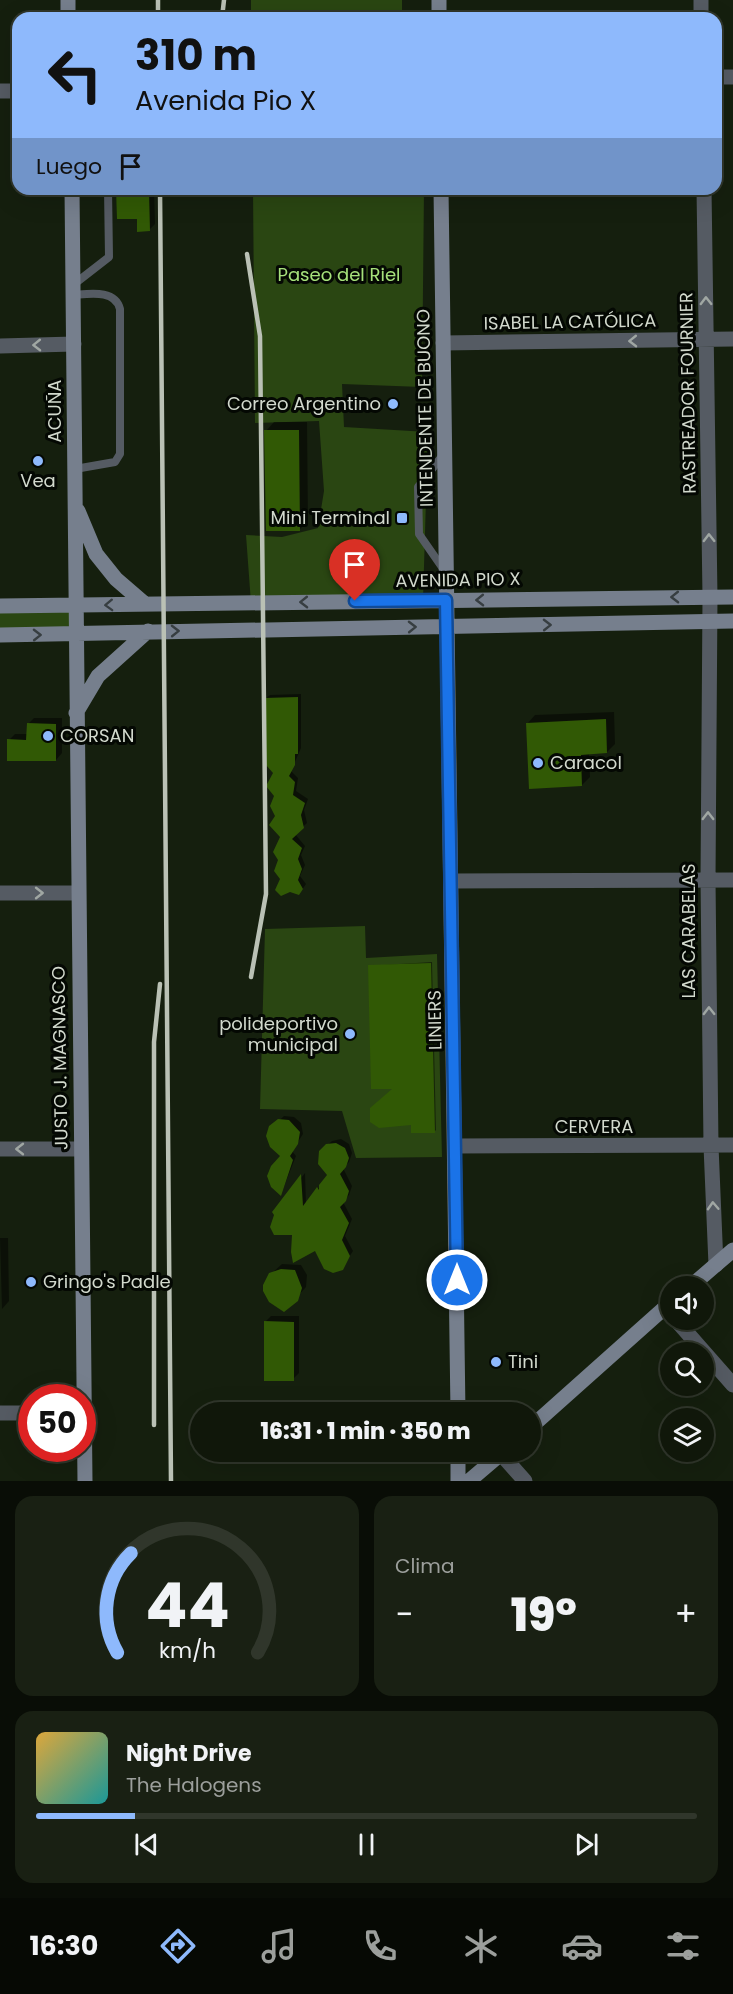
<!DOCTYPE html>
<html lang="es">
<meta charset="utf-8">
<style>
:root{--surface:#10170a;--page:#192013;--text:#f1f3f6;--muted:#9c9f9c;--line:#30362b;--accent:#8eb9fc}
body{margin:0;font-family:Poppins,sans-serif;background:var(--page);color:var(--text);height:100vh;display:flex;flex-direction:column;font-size:22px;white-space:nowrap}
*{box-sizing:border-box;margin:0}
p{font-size:20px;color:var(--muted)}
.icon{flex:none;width:33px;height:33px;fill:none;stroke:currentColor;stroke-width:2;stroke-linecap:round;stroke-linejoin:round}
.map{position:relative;height:1481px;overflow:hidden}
.details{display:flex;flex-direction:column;gap:15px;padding:15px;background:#090d06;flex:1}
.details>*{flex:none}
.banner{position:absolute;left:12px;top:12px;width:710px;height:183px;border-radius:18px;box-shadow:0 6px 24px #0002,0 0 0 2px var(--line);background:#8eb9fc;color:#111;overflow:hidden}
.controls{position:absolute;left:660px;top:1276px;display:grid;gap:12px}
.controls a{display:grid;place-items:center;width:54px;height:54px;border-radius:50%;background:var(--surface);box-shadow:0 6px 24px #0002,0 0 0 2px var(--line);font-size:30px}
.speed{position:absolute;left:18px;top:1384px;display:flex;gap:12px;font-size:30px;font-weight:700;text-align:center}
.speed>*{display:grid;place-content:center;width:78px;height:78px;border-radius:50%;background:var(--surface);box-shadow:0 6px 24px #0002,0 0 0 2px var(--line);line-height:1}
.speed .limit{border:9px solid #d22;background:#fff;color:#111}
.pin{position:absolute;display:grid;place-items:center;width:51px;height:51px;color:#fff;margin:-62px -26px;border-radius:50% 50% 50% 0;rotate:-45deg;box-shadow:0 0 6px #0007}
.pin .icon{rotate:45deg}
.me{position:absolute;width:66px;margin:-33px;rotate:0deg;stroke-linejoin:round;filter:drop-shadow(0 0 4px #0008)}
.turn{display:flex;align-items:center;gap:21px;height:126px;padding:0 24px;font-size:27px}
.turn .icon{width:78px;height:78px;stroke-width:2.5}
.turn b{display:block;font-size:42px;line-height:51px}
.then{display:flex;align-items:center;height:57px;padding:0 24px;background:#0003;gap:12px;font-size:22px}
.big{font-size:45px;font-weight:800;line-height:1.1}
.details .tile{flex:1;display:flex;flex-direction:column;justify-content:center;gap:9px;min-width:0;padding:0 21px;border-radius:18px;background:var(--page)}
.details .dial{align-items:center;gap:0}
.dial svg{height:156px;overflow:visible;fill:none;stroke:var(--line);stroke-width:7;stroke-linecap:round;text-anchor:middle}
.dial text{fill:var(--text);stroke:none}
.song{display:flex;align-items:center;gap:18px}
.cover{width:72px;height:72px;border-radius:9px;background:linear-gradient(135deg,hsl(40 70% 55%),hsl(180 70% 35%))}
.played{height:6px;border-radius:3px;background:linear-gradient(90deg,var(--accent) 15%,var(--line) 15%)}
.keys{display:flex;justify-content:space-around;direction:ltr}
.heat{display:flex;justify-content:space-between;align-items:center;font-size:33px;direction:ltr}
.details .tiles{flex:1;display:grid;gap:15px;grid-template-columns:1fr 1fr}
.tile:last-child{grid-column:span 2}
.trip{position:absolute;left:190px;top:1402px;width:351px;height:60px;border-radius:30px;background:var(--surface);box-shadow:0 6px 24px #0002,0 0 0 2px var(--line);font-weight:800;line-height:60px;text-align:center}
.tab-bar{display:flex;height:96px;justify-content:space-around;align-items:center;background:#060904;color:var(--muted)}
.tab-bar .icon{width:42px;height:42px}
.tab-bar .current{color:var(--accent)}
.tab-bar b{font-size:27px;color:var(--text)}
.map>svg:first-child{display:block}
.green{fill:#2a4612}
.shadow{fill:#0007}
.building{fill:#315905}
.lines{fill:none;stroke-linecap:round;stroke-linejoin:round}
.service{stroke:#555b63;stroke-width:8}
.minor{stroke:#555b63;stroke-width:15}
.secondary{stroke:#767f8d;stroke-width:15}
.rail{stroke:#bac1b5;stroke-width:4.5}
.oneway{stroke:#a0a7a3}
.oneway2{stroke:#373e41}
.route-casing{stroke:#114b97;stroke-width:15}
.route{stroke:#1a73e8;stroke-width:10}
.poi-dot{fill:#8eb9fc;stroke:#040803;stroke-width:2}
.labels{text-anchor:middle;stroke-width:6;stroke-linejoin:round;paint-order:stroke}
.park-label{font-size:18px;fill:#a6e17b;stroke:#040803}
.street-label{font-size:18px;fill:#d2d9cd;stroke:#040803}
.poi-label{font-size:18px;fill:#d2d9cd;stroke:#040803;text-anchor:start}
</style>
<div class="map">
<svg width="733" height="1481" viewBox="0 0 733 1481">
<rect width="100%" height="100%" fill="#151f0e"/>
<!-- green -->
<path class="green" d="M 251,0 L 402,0 L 402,18 L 251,18 Z
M 253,189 L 424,189 L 422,387 L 342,384 L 344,427 L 428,432 L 423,600 L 251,603 L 246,535 L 282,537 L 318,528 L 324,491 L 319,421 L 255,423 Z
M 0,606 L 75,606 L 75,634 L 0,635 Z
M 365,926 L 366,958 L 437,954 L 442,1157 L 356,1158 L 342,1111 L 260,1109 L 265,929 Z"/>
<!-- shadow -->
<path class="shadow" d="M 118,189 L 154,189 L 155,224 L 149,230 Z
M 274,422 L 307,422 L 308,521 L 300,529 L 266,431 Z
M 301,694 L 301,748 L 291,771 L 298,778 L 296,791 L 308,799 L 304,810 L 307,823 L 295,834 L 305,846 L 301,855 L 305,865 L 300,876 L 306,884 L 302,890 L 282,879 L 282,837 L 277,816 L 266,698 L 270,695 Z
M 614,712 L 615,744 L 607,752 L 589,753 L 590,777 L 582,785 L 527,724 L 535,715 Z
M 34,718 L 62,718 L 62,753 L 56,760 L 9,740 L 15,734 L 28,734 L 28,724 Z
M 432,962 L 436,1130 L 435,1131 L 412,1123 L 396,1087 L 369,966 Z
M 284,1116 L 294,1117 L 301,1123 L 303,1134 L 292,1151 L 296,1156 L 281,1194 L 282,1156 L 268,1131 Z
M 341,1139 L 349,1144 L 352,1153 L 349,1162 L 343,1168 L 352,1186 L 349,1195 L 343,1202 L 352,1219 L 345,1236 L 353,1251 L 342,1268 L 294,1234 L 274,1212 L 305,1173 L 306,1204 L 329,1175 L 320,1152 L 332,1141 Z
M 0,1238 L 8,1238 L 9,1301 L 2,1309 Z
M 282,1264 L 301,1265 L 307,1275 L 306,1287 L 284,1311 L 271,1274 Z
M 271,1316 L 299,1316 L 299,1373 L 293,1379 L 265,1322 Z"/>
<!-- building -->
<path class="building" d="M 116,189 L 149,189 L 150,231 L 137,232 L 137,219 L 117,219 Z
M 264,430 L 299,430 L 300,531 L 266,531 Z
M 298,697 L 298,754 L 295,754 L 295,765 L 289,776 L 295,782 L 293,795 L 305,803 L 301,815 L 304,828 L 292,839 L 302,848 L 298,859 L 302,869 L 298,880 L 303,889 L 299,895 L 290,892 L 281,896 L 275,890 L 280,879 L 274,871 L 278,860 L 273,852 L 280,837 L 269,825 L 275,816 L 270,806 L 274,796 L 266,786 L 273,773 L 266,765 L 264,698 Z
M 606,719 L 607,753 L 581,755 L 582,786 L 529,789 L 526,723 Z
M 27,723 L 56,724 L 56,761 L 7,761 L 7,739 L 26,740 Z
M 431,963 L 435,1133 L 411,1133 L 411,1125 L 379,1128 L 370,1122 L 370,1108 L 392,1089 L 371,1089 L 368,965 Z
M 278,1119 L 289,1120 L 300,1132 L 298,1144 L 290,1156 L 293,1160 L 281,1196 L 271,1187 L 267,1176 L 271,1166 L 280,1156 L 270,1147 L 266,1136 L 269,1126 Z
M 336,1143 L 345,1148 L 349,1158 L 346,1167 L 340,1174 L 349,1191 L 346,1201 L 340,1207 L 349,1223 L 342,1240 L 350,1256 L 343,1270 L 333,1273 L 324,1269 L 315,1251 L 293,1263 L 291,1252 L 292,1235 L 274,1235 L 270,1227 L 274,1215 L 272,1212 L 301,1174 L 303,1206 L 317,1187 L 319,1190 L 319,1185 L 327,1175 L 318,1164 L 319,1151 L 326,1144 Z
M 281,1269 L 295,1270 L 302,1288 L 298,1301 L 284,1312 L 269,1302 L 263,1291 L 263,1285 L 269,1273 Z
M 264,1321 L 294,1322 L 294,1381 L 264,1381 Z"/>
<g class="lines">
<!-- service -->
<path class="service" d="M 73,285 L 109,257 L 108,189
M 73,295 C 89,294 115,289 120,309 L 120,454 L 115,462 L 75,469
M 443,455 L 418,487 L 419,534 L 444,570"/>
<!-- minor -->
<path class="minor" d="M 701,0 L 701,18
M 716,77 L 733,77
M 0,91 L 18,91
M 704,189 L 710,597 L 708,880 L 711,1146 L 716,1265
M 443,343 L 733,339
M 0,346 L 74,344
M 453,881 L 733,880
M 0,893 L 78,893
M 456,1146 L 733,1145
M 0,1149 L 81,1149
M 676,1320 L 733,1385
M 0,1413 L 32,1413
M 501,1454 L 525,1481"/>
<!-- secondary -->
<path class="secondary" d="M 68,0 L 68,18
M 439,0 L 439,18
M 72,189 L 85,1481
M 441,189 L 458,1413
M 78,511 L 96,554 L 116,579 L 145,604
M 0,606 L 733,597
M 0,635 L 733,621
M 76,713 L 98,676 L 148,631
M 690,1287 L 733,1250
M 531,1427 L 670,1303
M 458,1452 L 458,1481
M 469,1481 L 503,1452"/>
<!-- rail -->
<path class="rail" d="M 158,0 L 158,18
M 222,18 L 224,0
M 160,189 L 171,1481
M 247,254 L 260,336 L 266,894 L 251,977
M 154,1425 L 154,1042 L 160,984"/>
</g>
<!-- one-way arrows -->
<defs><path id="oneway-chevron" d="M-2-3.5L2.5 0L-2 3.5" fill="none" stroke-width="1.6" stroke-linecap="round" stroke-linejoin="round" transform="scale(1.5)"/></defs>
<g class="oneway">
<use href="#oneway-chevron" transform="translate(706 301) rotate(-91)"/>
<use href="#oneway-chevron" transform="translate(633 341) rotate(179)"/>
<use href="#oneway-chevron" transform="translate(37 345) rotate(179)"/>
<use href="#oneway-chevron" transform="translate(709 538) rotate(-91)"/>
<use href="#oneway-chevron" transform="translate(708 816) rotate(-90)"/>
<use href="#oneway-chevron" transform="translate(39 893)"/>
<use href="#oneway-chevron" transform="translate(709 1011) rotate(-91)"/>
<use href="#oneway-chevron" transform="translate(20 1149) rotate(180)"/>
<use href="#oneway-chevron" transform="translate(713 1206) rotate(-93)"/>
</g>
<g class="oneway2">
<use href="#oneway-chevron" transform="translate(675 597) rotate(179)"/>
<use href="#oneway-chevron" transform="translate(480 600) rotate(179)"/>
<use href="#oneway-chevron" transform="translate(304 602) rotate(179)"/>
<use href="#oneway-chevron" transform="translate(109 605) rotate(178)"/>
<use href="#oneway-chevron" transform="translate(547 625) rotate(-1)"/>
<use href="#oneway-chevron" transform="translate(412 627) rotate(-1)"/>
<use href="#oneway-chevron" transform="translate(175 631) rotate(-1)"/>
<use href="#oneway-chevron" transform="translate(37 635) rotate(-1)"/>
</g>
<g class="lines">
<!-- route casing -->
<g class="route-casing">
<path id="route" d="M 355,601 L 446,600 L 457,1280"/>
</g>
<!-- route -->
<use href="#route" class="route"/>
</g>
<!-- markers -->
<g class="poi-dot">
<circle cx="393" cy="404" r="6"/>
<circle cx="38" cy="461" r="6"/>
<rect x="396" y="512" width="12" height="12" rx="3"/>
<circle cx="48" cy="736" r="6"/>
<circle cx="538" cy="763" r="6"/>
<circle cx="350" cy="1034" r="6"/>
<circle cx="31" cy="1282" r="6"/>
<circle cx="496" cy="1362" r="6"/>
</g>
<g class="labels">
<!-- park labels -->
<g class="park-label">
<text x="339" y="281">Paseo del Riel</text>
</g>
<!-- street labels -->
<g class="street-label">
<text transform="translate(570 322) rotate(-1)" y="6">ISABEL LA CATÓLICA</text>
<text transform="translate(688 393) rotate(-91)" y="6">RASTREADOR FOURNIER</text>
<text transform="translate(425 408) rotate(-91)" y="6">INTENDENTE DE BUONO</text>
<text transform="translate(55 411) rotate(-90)" y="6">ACUÑA</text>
<text transform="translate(458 580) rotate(-1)" y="6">AVENIDA PIO X</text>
<text transform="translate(689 931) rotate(-90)" y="6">LAS CARABELAS</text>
<text transform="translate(435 1020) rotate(-91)" y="6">LINIERS</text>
<text transform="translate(60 1058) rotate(-91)" y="6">JUSTO J. MAGNASCO</text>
<text x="594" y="1133">CERVERA</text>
</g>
<!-- poi labels -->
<g class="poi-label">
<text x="381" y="410" text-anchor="end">Correo Argentino</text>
<text x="38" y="487" text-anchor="middle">Vea</text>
<text x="390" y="524" text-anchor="end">Mini Terminal</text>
<text x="60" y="742">CORSAN</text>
<text x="550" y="769">Caracol</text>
<text x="338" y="1030" text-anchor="end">polideportivo<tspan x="338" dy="21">municipal</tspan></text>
<text x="43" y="1288">Gringo's Padle</text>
<text x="508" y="1368">Tini</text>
</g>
</g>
</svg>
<div class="controls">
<a><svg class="icon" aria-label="sound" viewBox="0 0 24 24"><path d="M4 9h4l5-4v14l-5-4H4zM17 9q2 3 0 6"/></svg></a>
<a><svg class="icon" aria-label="search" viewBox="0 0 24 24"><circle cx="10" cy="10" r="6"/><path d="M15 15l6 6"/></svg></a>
<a><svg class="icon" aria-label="layers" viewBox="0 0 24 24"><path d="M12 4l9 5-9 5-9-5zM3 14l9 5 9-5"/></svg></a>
</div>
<div class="speed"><div class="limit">50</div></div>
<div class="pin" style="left:355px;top:601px;background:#d93025"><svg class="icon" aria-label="arrive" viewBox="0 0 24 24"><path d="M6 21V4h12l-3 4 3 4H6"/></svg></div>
<svg class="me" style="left:457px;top:1280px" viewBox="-20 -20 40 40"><circle r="17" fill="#1a73e8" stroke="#fff" stroke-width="3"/><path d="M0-11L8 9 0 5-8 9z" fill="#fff"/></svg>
<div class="trip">16:31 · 1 min · 350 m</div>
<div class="banner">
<div class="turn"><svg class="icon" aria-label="left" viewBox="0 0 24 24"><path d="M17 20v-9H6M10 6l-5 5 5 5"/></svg><div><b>310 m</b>Avenida Pio X</div></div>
<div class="then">Luego<svg class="icon" aria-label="arrive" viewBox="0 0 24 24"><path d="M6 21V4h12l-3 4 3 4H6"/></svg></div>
</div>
</div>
<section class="details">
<div class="tiles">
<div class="tile dial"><svg viewBox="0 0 100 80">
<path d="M14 69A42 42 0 1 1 86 69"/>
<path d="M14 69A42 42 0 0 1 21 18" stroke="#8eb9fc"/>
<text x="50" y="56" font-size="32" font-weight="700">44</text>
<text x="50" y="72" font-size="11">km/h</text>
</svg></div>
<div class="tile"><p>Clima</p>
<div class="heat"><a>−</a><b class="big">19°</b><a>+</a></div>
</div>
<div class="tile">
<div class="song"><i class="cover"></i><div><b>Night Drive</b><p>The Halogens</p></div></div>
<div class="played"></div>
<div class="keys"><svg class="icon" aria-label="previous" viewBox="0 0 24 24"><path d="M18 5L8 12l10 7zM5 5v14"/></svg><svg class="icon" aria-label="pause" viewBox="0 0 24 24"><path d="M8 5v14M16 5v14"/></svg><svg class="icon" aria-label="next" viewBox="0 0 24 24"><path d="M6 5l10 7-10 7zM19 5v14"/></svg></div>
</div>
</div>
</section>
<nav class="tab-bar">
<b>16:30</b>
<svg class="icon current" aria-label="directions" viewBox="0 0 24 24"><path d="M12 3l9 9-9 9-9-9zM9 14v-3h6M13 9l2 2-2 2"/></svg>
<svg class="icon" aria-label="music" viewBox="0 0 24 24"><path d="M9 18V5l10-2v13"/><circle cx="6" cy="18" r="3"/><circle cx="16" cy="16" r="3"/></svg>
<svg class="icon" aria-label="phone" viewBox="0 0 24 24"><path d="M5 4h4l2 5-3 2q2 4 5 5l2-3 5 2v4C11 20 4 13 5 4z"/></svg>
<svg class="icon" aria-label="climate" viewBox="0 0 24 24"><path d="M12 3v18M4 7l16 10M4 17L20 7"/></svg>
<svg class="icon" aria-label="car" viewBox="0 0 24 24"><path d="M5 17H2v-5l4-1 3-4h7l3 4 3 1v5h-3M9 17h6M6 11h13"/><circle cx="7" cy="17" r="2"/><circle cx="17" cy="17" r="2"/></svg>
<svg class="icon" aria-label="filters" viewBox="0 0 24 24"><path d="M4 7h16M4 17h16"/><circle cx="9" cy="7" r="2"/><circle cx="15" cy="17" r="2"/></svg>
</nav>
